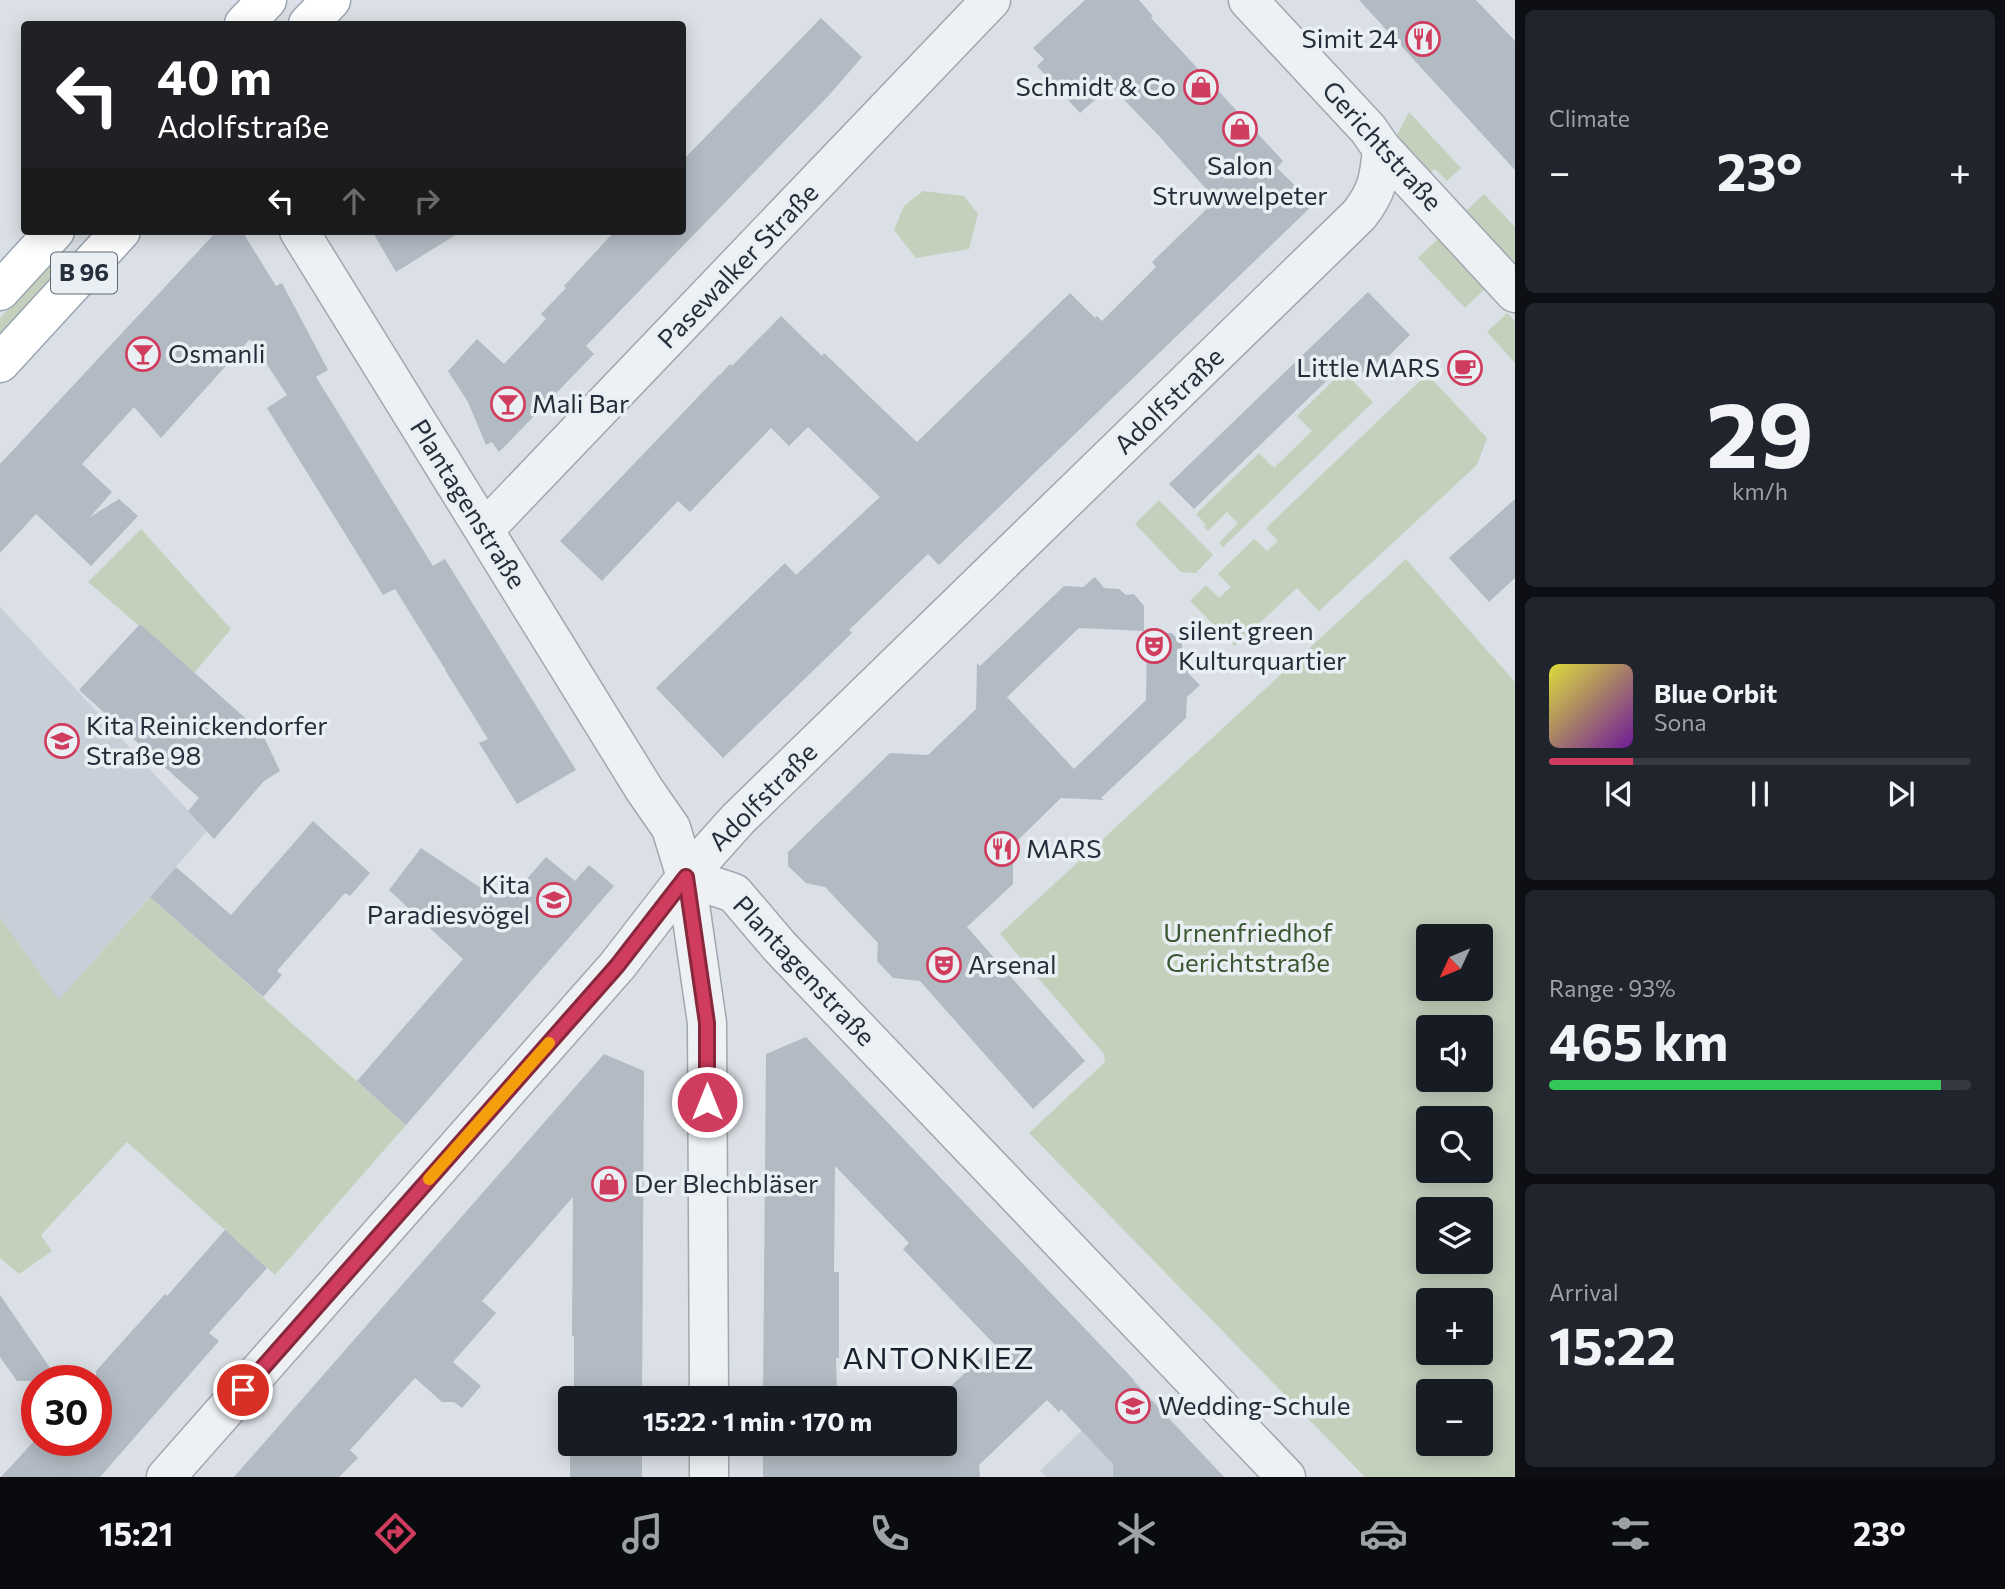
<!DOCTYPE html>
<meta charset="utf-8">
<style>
:root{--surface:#171b24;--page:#20242c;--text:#f1f3f6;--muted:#9ea1a6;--line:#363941;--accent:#d03c5d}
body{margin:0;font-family:Commissioner,sans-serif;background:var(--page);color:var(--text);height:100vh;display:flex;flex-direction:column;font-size:26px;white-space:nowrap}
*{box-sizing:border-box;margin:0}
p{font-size:23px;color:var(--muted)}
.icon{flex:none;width:38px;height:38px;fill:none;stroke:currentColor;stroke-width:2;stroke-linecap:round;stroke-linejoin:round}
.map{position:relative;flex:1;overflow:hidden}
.drawer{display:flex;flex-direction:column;gap:10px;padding:10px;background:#0d0f14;width:490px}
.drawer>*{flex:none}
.guide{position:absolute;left:21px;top:21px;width:665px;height:214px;border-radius:7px;box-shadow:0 4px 18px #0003;background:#202124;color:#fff;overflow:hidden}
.needle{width:46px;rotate:226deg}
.fabs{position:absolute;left:1416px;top:924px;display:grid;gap:14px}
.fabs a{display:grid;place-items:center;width:77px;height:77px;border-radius:7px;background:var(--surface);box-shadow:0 4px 18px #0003;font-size:35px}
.speed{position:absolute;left:21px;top:1365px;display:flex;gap:14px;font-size:35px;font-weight:700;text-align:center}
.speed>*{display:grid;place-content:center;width:91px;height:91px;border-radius:50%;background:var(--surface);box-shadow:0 4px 18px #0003;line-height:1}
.speed .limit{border:10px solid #d22;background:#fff;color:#111}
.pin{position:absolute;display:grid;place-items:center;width:60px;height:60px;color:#fff;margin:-30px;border:4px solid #fff;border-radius:50%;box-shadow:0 2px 7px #0007}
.me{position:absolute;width:77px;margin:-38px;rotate:0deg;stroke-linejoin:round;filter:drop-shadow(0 0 5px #0008)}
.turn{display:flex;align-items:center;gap:24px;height:147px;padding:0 21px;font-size:32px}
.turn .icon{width:91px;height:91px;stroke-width:2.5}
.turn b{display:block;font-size:49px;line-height:60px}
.lanes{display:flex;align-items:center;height:66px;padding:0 21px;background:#0003;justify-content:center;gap:35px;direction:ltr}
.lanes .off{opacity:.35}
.big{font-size:52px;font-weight:700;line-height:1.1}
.drawer .widget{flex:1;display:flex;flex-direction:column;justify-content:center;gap:10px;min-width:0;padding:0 24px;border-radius:10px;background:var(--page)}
.drawer .dial{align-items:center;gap:0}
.dial b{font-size:91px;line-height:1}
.song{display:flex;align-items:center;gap:21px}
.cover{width:84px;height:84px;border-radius:10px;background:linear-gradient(135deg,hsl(60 70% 55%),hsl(280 70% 35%))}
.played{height:7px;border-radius:4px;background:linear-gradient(90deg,var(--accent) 20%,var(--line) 20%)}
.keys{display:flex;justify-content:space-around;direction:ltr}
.heat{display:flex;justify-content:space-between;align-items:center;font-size:38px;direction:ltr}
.charge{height:10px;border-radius:5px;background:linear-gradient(90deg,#34c759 93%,var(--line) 0)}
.trip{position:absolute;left:558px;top:1386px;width:399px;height:70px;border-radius:7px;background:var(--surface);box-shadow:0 4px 18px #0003;font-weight:700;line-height:70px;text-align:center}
.tabs{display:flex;height:112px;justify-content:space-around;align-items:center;background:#090b0e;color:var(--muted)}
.tabs .icon{width:49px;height:49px}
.tabs .active{color:var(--accent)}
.tabs b{font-size:32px;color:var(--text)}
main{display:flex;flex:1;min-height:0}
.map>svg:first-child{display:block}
.built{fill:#c9cfd8}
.green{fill:#c3d0bc;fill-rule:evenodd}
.building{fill:#b2bac3}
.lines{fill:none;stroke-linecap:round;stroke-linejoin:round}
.minor-casing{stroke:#a1a7b0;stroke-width:41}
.major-casing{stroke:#9aa5b2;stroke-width:41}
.minor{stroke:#eef1f4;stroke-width:38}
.major{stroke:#fff;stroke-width:38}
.route-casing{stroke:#87273c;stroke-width:18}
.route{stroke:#d03c5d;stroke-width:12}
.slow{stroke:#f59e0b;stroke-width:12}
.labels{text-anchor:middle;stroke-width:7;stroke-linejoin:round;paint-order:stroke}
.shield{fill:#eaeff4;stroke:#606973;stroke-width:2}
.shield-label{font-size:24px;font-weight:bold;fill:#252f3c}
.poi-label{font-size:26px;fill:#252f3c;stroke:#eaeff4;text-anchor:start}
.street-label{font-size:26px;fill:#252f3c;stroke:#eaeff4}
.park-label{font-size:26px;fill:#3c5832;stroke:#eaeff4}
.quarter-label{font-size:30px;letter-spacing:2px;fill:#18202d;stroke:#eaeff4}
</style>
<main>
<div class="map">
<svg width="1515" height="1477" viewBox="0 0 1515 1477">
<rect width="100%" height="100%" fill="#dbe0e6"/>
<!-- built -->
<path class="built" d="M 0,607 L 207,831 L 59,1001 L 0,917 Z
M 1134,1380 L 1224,1477 L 1046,1477 L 1040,1471 Z"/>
<!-- green -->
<path class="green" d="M 1409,112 L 1461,168 L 1447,181 L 1435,169 L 1426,177 L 1401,149 L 1397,135 Z
M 923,191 L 964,196 L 978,214 L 969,249 L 916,258 L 894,230 L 904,206 Z
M 1484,194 L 1515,227 L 1515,260 L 1509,266 L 1462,215 Z
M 1439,238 L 1486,288 L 1465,308 L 1418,258 Z
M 54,260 L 66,270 L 0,342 L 0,318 Z
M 1507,313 L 1515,321 L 1515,363 L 1487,332 Z
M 1343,371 L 1373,402 L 1223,547 L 1219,543 L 1238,523 L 1227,512 L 1208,531 L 1204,527 L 1206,525 L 1196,514 L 1259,453 L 1274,468 L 1312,431 L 1297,416 Z
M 1427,374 L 1487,438 L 1477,465 L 1319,611 L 1297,588 L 1235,646 L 1190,601 L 1206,585 L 1219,598 L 1231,587 L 1218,574 L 1254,539 L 1267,551 L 1278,541 L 1266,528 Z
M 1159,500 L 1213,555 L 1196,573 L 1181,572 L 1135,524 Z
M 141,529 L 231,629 L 194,673 L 88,582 Z
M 1406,559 L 1515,682 L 1515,1477 L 1365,1477 L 1029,1133 L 1105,1062 L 1104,1054 L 1000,934 ZM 1428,936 L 1480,936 L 1480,989 L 1428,989 ZM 1428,1027 L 1480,1027 L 1480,1080 L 1428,1080 ZM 1428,1118 L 1480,1118 L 1480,1171 L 1428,1171 ZM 1428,1209 L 1480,1209 L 1480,1262 L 1428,1262 ZM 1428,1300 L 1480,1300 L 1480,1353 L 1428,1353 ZM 1428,1391 L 1480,1391 L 1480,1444 L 1428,1444 Z
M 150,897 L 406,1125 L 275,1275 L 127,1142 L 41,1235 L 52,1251 L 19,1274 L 0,1258 L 0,917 L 59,1000 Z"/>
<!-- building -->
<path class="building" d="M 1085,0 L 1139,0 L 1153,16 L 1151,18 L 1283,161 L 1277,168 L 1314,204 L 939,565 L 928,554 L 849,630 L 852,633 L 723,758 L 656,688 L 785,563 L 796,575 L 880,497 L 808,427 L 789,446 L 771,428 L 690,512 L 678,501 L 602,581 L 560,541 L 719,375 L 720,375 L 730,364 L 732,366 L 781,316 L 822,356 L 824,353 L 917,442 L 1070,293 L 1095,318 L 1097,316 L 1102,321 L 1156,267 L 1152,262 L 1216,200 L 1158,135 L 1111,86 L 1080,113 L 1037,66 L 1044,59 L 1033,48 Z
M 1359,0 L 1476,0 L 1515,41 L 1515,170 Z
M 821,18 L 862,57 L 831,93 L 586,346 L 594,354 L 508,443 L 499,452 L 492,442 L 486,445 L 468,402 L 448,371 L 477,339 L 504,364 L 546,319 L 541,314 L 566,288 L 564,286 L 615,231 L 682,231 L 682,161 Z
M 217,231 L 242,231 L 276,286 L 282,283 L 328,370 L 316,377 L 433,566 L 445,559 L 576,770 L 517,804 L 479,743 L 488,739 L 445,670 L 447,668 L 445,669 L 395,589 L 383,595 L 267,408 L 287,395 L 250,339 L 161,438 L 134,407 L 82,464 L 112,492 L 90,517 L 119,499 L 138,516 L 91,566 L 36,514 L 0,553 L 0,464 Z
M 372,231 L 462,231 L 396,272 Z
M 1368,292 L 1410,335 L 1367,377 L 1349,359 L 1194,509 L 1169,484 Z
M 1515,499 L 1515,578 L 1489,602 L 1449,558 Z
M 1095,577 L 1104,588 L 1119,589 L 1126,595 L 1134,594 L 1144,606 L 1144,631 L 1079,628 L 1007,697 L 1074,769 L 1146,700 L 1147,633 L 1172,633 L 1182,644 L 1182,653 L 1188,660 L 1188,673 L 1200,685 L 1187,697 L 1186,718 L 1101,798 L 1104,800 L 1061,798 L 1013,845 L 1013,884 L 967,927 L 1085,1061 L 1033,1109 L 920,981 L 893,978 L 877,961 L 878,943 L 825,887 L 806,883 L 788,866 L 788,852 L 890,753 L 928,755 L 976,709 L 977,663 L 980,666 L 1064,586 L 1083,587 Z
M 140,624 L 262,733 L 280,771 L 264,781 L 214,839 L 188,811 L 199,798 L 79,690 Z
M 313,821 L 370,873 L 350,896 L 345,893 L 310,933 L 277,971 L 282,975 L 263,997 L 150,897 L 176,867 L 231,915 Z
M 421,848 L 493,896 L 507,880 L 517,890 L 546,857 L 575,881 L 589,865 L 614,886 L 406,1125 L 357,1081 L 463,959 L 389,890 Z
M 806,1037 L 1134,1380 L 1133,1381 L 1224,1477 L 1113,1477 L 1113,1464 L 1061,1409 L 1059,1412 L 1047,1400 L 979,1465 L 980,1477 L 763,1477 L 763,1444 L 945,1444 L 945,1398 L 938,1398 L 995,1345 L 903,1249 L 909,1243 L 835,1166 L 834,1272 L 839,1272 L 839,1358 L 836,1358 L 837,1398 L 763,1398 L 766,1054 Z
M 604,1054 L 644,1071 L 642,1398 L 574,1398 L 574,1336 L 572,1336 L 573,1197 L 482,1301 L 496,1313 L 453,1362 L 481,1386 L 462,1408 L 454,1402 L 442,1402 L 415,1378 L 350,1450 L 358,1458 L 339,1477 L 234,1477 Z
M 225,1230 L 267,1268 L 209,1333 L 219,1341 L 100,1477 L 1,1477 L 35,1440 L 96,1440 L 96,1371 L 165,1294 L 167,1296 Z
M 0,1295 L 59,1381 L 17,1381 L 0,1357 Z
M 570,1420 L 570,1444 L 642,1444 L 642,1477 L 570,1477 Z"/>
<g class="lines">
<!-- minor casing -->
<g class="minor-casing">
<path id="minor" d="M 1248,0 L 1368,129 L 1382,149 L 1515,293
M 299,231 L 644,789 L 671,828 L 686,877 L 707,1023 L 709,1398
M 484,530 L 991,0
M 686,877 L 734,893 L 780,947 L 1286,1477
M 709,1444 L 709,1477
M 166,1477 L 617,966 L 686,877 L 738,819 L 1359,215 C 1378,191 1379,178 1382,149"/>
</g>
<!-- major casing -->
<g class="major-casing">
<path id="major" d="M 244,24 L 267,0
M 308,24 L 331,0
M 0,291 L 55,231
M 0,363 L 121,231"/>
</g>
<!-- minor -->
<use href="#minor" class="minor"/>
<!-- major -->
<use href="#major" class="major"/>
</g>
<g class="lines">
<!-- route casing -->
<g class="route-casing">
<path id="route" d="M 243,1390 L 617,966 L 686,877 L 707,1023 L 707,1102"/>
</g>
<!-- route -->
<use href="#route" class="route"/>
<!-- slow -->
<path class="slow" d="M 429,1179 L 549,1043"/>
</g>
<!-- icons -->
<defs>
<g id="restaurant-ring" transform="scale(1.75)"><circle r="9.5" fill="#eaeff4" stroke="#d03c5d" stroke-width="1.5"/><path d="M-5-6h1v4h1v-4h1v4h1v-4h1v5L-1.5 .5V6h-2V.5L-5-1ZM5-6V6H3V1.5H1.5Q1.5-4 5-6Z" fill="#d03c5d"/></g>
<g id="shop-ring" transform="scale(1.75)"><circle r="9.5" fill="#eaeff4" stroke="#d03c5d" stroke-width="1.5"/><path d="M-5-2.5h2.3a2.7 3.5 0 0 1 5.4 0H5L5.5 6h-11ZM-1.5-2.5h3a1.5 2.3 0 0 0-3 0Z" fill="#d03c5d"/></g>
<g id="bar-ring" transform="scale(1.75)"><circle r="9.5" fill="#eaeff4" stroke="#d03c5d" stroke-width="1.5"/><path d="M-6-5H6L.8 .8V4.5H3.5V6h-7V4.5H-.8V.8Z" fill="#d03c5d"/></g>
<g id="cafe-ring" transform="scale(1.75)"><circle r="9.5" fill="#eaeff4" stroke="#d03c5d" stroke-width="1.5"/><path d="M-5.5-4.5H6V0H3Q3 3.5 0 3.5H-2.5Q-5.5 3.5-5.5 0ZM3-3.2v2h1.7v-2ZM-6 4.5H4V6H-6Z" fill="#d03c5d"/></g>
<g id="theatre-ring" transform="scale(1.75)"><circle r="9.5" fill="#eaeff4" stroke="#d03c5d" stroke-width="1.5"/><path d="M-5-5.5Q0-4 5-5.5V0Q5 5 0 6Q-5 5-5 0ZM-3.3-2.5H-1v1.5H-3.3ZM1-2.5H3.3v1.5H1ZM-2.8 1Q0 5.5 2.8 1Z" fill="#d03c5d"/></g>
<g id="school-ring" transform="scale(1.75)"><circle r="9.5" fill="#eaeff4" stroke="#d03c5d" stroke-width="1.5"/><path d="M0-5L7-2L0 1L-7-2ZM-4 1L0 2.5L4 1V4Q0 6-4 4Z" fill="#d03c5d"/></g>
</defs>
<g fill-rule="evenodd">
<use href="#restaurant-ring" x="1423" y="39"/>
<use href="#shop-ring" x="1201" y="87"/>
<use href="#shop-ring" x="1240" y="129"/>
<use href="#bar-ring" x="143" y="354"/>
<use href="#cafe-ring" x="1465" y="368"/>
<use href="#bar-ring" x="508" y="404"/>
<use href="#theatre-ring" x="1154" y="646"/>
<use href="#school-ring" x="62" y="741"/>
<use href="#restaurant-ring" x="1002" y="849"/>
<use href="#school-ring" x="554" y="900"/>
<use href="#theatre-ring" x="944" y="965"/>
<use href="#shop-ring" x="609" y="1184"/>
<use href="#school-ring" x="1133" y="1406"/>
</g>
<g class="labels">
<!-- shield labels -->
<rect class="shield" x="51" y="252.5" width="66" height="41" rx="5"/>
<g class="shield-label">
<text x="84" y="281">B 96</text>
</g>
<!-- poi labels -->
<g class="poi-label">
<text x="1398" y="48" text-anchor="end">Simit 24</text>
<text x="1176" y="96" text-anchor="end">Schmidt &amp; Co</text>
<text x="1240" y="175" text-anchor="middle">Salon<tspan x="1240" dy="30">Struwwelpeter</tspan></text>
<text x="168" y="363">Osmanli</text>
<text x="1440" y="377" text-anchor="end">Little MARS</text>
<text x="532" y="413">Mali Bar</text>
<text x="1178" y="640">silent green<tspan x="1178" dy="30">Kulturquartier</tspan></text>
<text x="86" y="735">Kita Reinickendorfer<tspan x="86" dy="30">Straße 98</tspan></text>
<text x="1026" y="858">MARS</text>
<text x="530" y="894" text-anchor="end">Kita<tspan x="530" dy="30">Paradiesvögel</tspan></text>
<text x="968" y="974">Arsenal</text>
<text x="634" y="1193">Der Blechbläser</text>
<text x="1158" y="1415">Wedding-Schule</text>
</g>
<!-- street labels -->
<g class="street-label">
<text transform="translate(1382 146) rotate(48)" y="9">Gerichtstraße</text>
<text transform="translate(738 266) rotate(-46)" y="9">Pasewalker Straße</text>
<text transform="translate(1169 401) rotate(-44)" y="9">Adolfstraße</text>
<text transform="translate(468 504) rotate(58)" y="9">Plantagenstraße</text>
<text transform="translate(763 797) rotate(-45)" y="9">Adolfstraße</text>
<text transform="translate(804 971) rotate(47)" y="9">Plantagenstraße</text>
</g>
<!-- park labels -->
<g class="park-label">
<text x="1248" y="942">Urnenfriedhof<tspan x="1248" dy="30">Gerichtstraße</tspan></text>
</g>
<!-- quarter labels -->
<g class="quarter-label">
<text x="939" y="1369">ANTONKIEZ</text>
</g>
</g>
</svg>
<div class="fabs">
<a><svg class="needle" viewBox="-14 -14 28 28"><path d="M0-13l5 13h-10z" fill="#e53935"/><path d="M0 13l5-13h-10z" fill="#9ea1a6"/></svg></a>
<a><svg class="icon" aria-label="sound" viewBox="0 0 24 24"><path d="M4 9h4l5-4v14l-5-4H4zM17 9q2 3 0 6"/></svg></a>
<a><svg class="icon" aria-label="search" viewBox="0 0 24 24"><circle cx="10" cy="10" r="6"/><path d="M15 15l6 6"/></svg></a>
<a><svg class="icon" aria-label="layers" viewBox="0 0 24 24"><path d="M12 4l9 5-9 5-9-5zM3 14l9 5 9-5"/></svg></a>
<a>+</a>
<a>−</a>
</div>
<div class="speed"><div class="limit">30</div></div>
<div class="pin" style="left:243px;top:1390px;background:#d93025"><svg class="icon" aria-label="arrive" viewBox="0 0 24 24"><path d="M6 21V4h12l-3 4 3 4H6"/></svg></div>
<svg class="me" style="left:707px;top:1102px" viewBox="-20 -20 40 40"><circle r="17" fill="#d03c5d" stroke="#fff" stroke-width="3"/><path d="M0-11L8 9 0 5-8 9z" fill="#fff"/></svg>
<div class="trip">15:22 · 1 min · 170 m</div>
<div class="guide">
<div class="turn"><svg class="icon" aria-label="left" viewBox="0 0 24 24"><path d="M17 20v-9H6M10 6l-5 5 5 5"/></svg><div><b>40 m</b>Adolfstraße</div></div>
<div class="lanes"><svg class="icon" aria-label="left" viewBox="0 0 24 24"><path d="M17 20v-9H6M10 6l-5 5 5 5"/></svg><svg class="icon off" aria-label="ahead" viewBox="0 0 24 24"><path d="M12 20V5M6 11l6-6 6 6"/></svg><svg class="icon off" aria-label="right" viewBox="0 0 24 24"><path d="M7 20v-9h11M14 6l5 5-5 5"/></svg></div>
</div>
</div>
<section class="drawer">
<div class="widget"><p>Climate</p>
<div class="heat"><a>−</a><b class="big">23°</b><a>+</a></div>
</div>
<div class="widget dial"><b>29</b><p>km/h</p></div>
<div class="widget">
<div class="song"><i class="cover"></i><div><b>Blue Orbit</b><p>Sona</p></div></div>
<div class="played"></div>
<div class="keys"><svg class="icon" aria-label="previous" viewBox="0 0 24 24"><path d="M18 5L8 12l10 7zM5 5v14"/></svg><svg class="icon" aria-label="pause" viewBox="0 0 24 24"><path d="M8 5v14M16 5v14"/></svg><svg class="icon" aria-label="next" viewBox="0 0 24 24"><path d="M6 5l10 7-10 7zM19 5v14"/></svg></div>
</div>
<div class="widget"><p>Range · 93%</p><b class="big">465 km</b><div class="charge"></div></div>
<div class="widget"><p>Arrival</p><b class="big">15:22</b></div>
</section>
</main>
<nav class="tabs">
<b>15:21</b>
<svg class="icon active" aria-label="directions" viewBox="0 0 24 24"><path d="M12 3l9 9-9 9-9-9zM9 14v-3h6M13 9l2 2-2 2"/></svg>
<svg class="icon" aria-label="music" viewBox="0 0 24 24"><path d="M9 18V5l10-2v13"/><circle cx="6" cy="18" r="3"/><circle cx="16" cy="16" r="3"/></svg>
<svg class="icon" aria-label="phone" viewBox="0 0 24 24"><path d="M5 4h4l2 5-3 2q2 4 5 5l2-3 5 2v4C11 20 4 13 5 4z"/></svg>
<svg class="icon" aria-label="climate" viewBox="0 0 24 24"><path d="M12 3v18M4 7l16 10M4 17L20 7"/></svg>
<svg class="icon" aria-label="car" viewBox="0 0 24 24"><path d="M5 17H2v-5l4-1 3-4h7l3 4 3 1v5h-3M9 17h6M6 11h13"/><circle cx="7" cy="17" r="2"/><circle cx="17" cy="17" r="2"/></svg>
<svg class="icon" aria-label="filters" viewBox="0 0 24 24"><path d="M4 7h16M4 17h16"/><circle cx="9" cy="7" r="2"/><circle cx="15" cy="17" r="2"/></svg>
<b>23°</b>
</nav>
